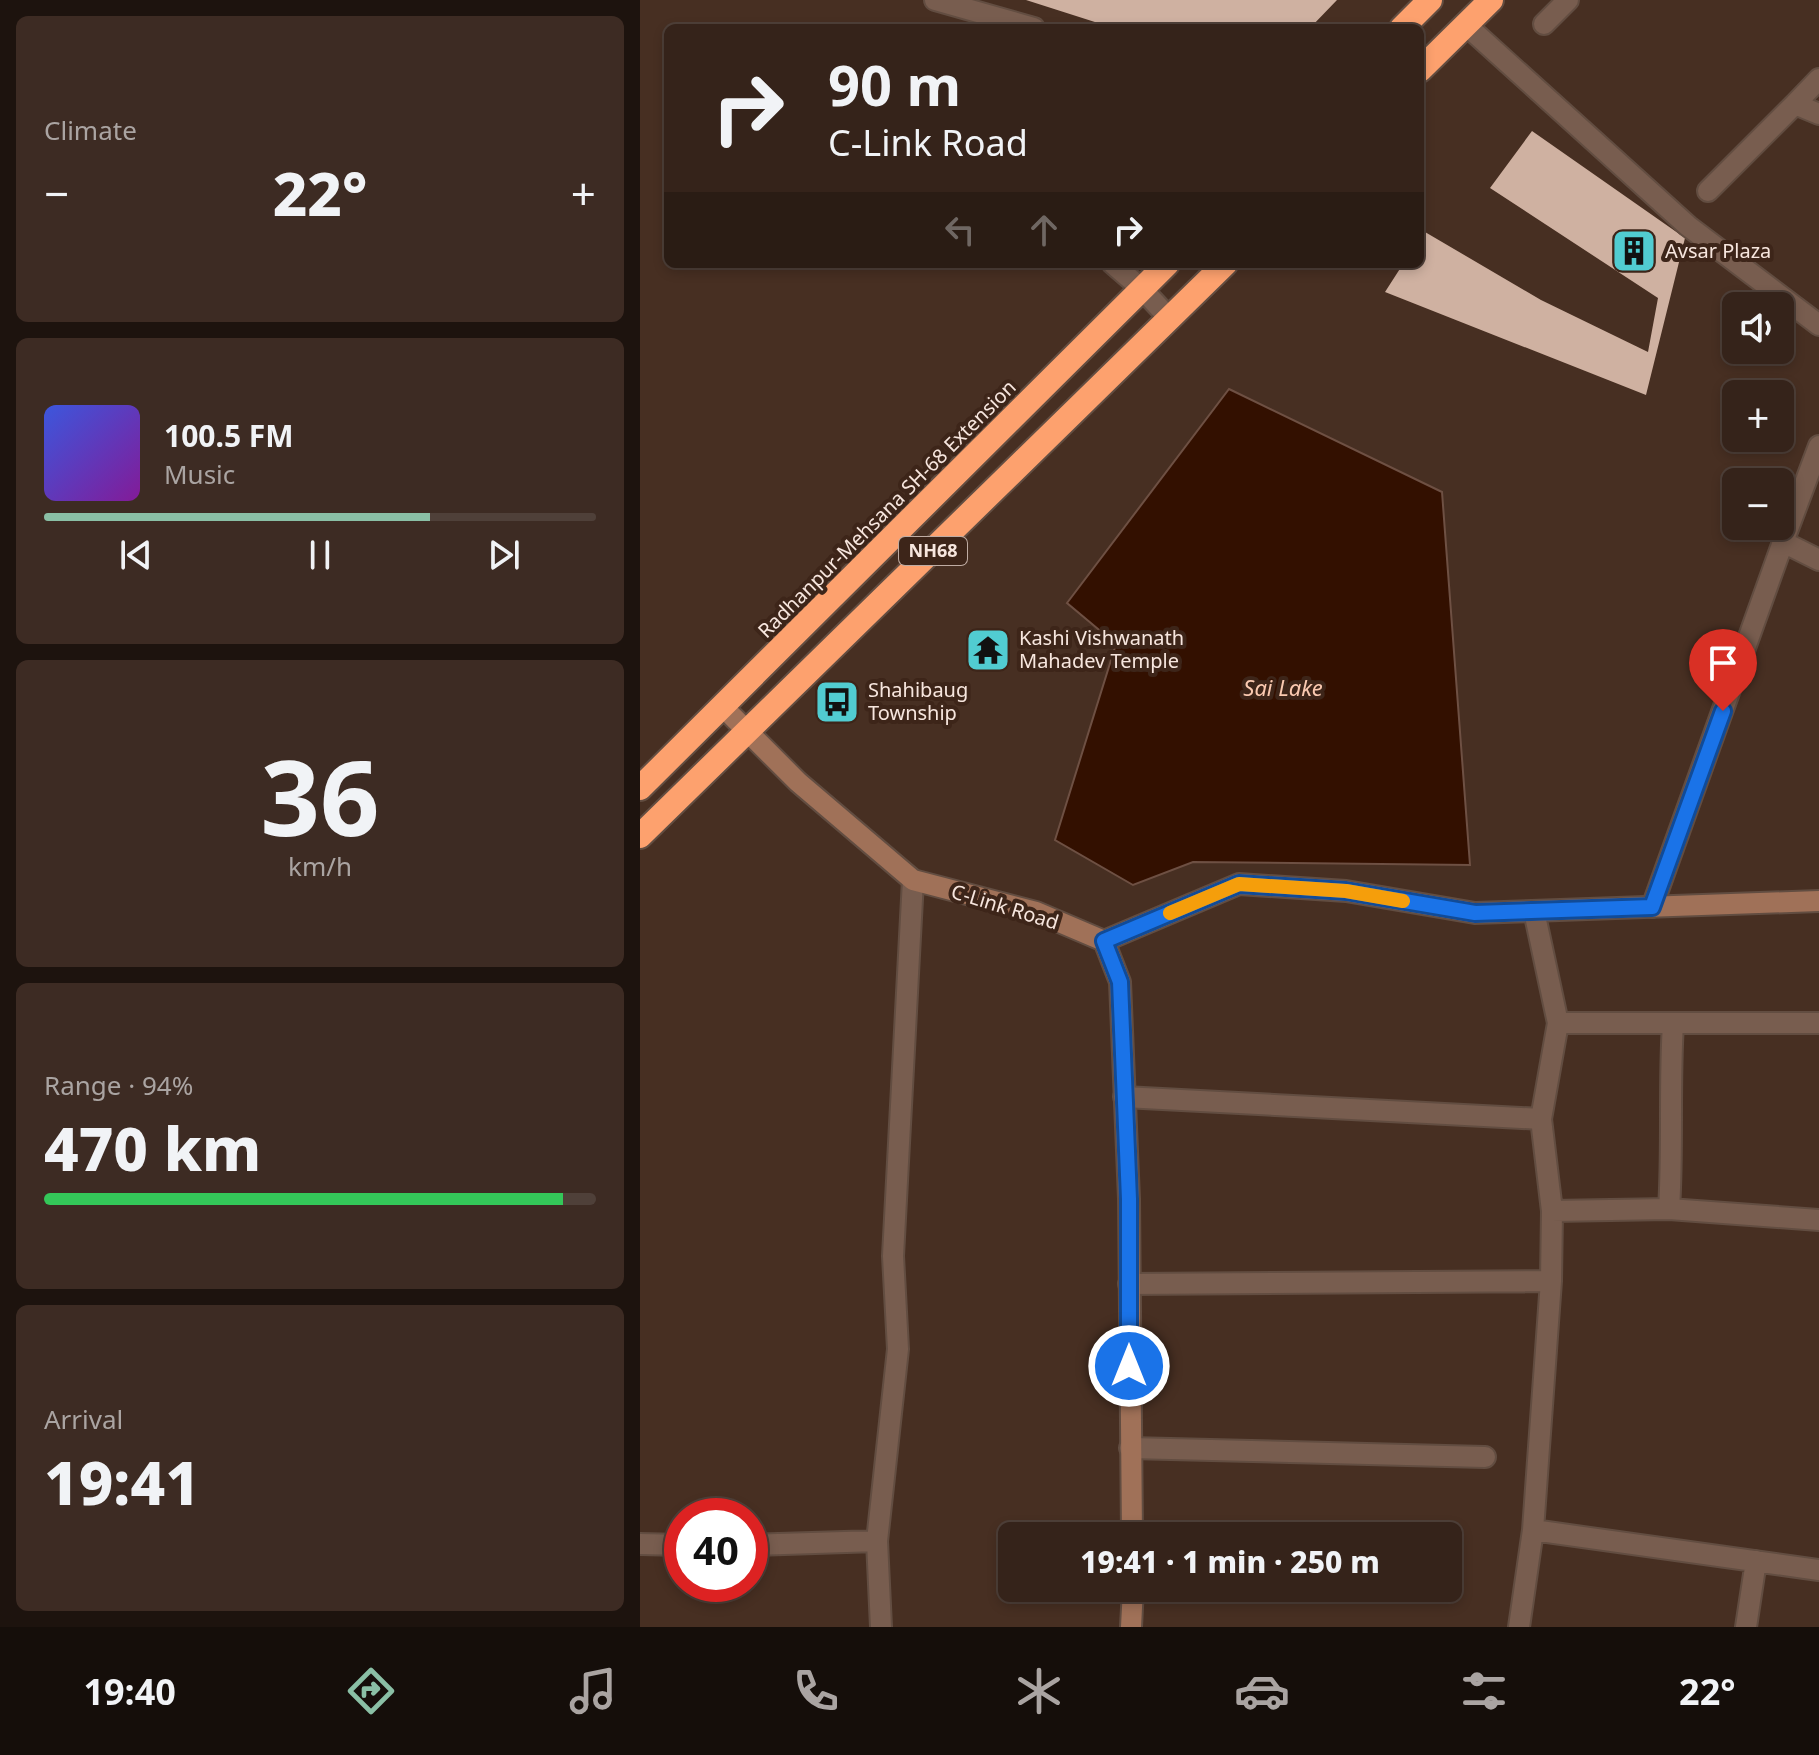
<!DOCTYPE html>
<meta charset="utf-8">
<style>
:root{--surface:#35231a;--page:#3d2b23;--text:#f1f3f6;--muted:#aaa4a2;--line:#4f4039;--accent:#8abfa5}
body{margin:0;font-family:"Noto Sans",sans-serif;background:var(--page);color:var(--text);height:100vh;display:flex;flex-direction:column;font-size:30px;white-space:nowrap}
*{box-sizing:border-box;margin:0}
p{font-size:26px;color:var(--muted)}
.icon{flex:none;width:44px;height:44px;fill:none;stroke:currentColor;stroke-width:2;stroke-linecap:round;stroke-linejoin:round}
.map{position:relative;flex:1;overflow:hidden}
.panel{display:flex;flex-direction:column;gap:16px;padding:16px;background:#1d130e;width:640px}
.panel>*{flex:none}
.hud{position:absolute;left:24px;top:24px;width:760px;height:244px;border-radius:12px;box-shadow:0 4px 12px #0003,0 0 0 2px var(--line);background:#35231a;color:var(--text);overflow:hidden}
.buttons{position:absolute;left:1082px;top:292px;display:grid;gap:16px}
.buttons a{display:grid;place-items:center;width:72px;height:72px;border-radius:12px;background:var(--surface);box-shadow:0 4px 12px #0003,0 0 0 2px var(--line);font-size:40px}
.speed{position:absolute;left:24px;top:1498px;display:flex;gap:16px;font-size:40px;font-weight:700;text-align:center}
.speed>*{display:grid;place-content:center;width:104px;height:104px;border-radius:50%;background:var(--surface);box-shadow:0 4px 12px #0003,0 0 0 2px var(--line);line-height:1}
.speed .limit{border:12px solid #d22;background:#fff;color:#111}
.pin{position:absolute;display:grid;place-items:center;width:68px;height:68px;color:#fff;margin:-82px -34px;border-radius:50% 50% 50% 0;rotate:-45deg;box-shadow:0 0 8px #0007}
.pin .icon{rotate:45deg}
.me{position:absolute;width:88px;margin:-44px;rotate:0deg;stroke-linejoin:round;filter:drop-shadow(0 0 6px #0008)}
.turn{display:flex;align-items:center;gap:28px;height:168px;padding:0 32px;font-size:36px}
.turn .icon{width:104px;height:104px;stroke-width:2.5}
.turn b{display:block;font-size:56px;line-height:68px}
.lanes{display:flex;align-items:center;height:76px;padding:0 32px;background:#0003;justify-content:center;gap:40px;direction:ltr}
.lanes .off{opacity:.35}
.big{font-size:60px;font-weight:800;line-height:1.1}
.panel .tile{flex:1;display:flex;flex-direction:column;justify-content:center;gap:12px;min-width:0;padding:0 28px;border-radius:12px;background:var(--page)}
.panel .dial{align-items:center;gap:0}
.dial b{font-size:104px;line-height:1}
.song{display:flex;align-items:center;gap:24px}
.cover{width:96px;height:96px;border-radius:12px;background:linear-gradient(135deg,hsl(230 70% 55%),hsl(290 70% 35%))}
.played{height:8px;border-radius:4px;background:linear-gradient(90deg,var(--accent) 70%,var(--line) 70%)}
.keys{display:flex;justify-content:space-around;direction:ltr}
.heat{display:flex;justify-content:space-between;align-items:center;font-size:44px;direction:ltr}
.charge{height:12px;border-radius:6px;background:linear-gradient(90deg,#34c759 94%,var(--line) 0)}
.trip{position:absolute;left:358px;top:1522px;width:464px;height:80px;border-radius:12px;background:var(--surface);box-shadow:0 4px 12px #0003,0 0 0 2px var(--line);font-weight:800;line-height:80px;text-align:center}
.tabs{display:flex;height:128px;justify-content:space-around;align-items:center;background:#150e0a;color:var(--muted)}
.tabs .icon{width:56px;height:56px}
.tabs .on{color:var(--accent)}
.tabs b{font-size:36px;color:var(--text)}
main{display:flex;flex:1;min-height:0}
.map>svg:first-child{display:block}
.water{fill:#331000;stroke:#6e5043;stroke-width:2}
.building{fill:#cfb1a1}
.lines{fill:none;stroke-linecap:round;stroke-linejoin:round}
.street-casing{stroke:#624d41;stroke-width:24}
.secondary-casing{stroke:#624d41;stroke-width:24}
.highway-casing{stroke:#624d41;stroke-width:28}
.street{stroke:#785d4f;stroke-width:20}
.secondary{stroke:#a07158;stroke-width:20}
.highway{stroke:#fda16e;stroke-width:24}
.route-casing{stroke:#114b97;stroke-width:20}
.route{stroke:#1a73e8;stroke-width:14}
.slow{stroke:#f59e0b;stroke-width:14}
.labels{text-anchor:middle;stroke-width:8;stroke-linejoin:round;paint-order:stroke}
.shield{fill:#3d2519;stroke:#bfaca3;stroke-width:2}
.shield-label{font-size:18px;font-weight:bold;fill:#f7e6de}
.poi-label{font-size:20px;fill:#f7e6de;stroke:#3d2519;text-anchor:start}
.street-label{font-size:20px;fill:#f7e6de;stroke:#3d2519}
.water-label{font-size:22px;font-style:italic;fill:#fac9b0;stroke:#3d2519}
</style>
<main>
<section class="panel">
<div class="tile"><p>Climate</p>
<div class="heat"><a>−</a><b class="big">22°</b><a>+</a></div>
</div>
<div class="tile">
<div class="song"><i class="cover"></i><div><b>100.5 FM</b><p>Music</p></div></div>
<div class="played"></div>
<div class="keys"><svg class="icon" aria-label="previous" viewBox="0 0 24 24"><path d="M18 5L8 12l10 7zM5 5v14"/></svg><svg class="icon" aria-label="pause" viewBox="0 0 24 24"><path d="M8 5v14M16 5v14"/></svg><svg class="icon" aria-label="next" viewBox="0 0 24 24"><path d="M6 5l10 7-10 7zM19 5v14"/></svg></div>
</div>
<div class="tile dial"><b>36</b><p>km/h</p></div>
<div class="tile"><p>Range · 94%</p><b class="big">470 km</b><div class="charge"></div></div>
<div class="tile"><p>Arrival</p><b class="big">19:41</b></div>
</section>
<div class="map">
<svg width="1179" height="1627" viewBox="0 0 1179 1627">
<rect width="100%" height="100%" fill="#472f22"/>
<!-- water -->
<path class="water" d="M 589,389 L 802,492 L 830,865 L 553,862 L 493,885 L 415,840 L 476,644 L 427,603 Z"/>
<!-- building -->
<path class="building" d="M 386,0 L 697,0 L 670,28 L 456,28 L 458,23 Z
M 892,131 L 1045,238 L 1006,395 L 745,292 L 763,264 L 780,264 L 780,239 L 785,232 L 901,300 L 1008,352 L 1018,298 L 850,188 Z"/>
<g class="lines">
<!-- street casing -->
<g class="street-casing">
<path id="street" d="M 295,0 L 394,28
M 904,24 L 928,0
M 826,25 L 1048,226 L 1179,325
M 1179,79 L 1155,104 L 1179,114
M 1068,191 L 1155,104
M 473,264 L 502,289 L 530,319
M 1179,446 L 1143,542 L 1179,560
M 1012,907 L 1143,542
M 918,1023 L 1179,1023
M 484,1097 L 901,1119
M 1029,1209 C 1033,1147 1029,1085 1033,1024
M 912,1211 L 1029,1209 L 1179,1220
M 489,1284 L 911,1281
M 490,1448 L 845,1457
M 893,1530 L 1179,1570
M 0,1544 L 42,1545
M 110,1545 L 237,1541
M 241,1627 L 237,1541 L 258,1349 L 253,1256 L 273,880
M 879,1627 L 893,1530 L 911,1281 L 912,1211 L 901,1119 L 918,1023 L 894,911
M 1106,1627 L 1116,1561"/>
</g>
<!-- secondary casing -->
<g class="secondary-casing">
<path id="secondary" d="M 82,706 L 158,782 L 273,880 L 396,912 L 464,941 L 599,884 L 706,891 L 835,913 L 1179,901
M 464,941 L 480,982 L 489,1199 L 492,1536
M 491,1627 L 493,1588"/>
</g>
<!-- highway casing -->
<g class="highway-casing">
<path id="highway" d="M 762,28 L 790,0
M 780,70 L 851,0
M 0,788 L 527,264
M 0,836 L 585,264"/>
</g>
<!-- street -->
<use href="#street" class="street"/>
<!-- secondary -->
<use href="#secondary" class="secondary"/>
<!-- highway -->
<use href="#highway" class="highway"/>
</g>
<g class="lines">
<!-- route casing -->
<g class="route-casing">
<path id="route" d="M 489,1366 L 489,1199 L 480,982 L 464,941 L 599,884 L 706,891 L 835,913 L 1012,907 L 1083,711"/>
</g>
<!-- route -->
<use href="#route" class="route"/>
<!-- slow -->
<path class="slow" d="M 530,913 L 599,884 L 706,891 L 763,901"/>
</g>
<!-- icons -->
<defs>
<g id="building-square" transform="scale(2.3)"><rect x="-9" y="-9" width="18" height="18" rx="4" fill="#51ccd1" stroke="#3d2519"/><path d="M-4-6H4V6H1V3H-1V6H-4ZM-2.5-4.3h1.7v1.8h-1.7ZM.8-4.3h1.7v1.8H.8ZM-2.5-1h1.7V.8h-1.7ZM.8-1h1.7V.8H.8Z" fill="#111"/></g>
<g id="temple-square" transform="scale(2.3)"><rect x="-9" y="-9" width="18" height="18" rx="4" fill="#51ccd1" stroke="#3d2519"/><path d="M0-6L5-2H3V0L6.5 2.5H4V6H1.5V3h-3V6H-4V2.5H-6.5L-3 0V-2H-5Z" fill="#111"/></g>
<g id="bus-square" transform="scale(2.3)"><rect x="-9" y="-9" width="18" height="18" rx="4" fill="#51ccd1" stroke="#3d2519"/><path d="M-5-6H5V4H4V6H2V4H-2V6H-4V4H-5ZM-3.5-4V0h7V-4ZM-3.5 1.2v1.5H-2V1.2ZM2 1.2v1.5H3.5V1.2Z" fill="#111"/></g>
</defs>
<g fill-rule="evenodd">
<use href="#building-square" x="994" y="251"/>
<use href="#temple-square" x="348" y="650"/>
<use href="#bus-square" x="197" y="702"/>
</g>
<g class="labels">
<!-- shield labels -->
<rect class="shield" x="259" y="537" width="68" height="28" rx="6"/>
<g class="shield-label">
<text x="293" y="557">NH68</text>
</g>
<!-- poi labels -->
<g class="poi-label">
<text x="1025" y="258">Avsar Plaza</text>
<text x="379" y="645">Kashi Vishwanath<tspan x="379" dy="23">Mahadev Temple</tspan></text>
<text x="228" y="697">Shahibaug<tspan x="228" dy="23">Township</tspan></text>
</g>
<!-- street labels -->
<g class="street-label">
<text transform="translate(247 509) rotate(-45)" y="7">Radhanpur-Mehsana SH-68 Extension</text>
<text transform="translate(365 907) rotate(17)" y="7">C-Link Road</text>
</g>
<!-- water labels -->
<g class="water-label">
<text x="643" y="696">Sai Lake</text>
</g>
</g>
</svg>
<div class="buttons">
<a><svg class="icon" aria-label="sound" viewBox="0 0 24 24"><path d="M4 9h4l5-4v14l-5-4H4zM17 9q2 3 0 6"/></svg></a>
<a>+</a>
<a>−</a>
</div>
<div class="speed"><div class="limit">40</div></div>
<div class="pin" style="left:1083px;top:711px;background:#d93025"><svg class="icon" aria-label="arrive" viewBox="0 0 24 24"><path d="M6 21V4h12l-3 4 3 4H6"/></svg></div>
<svg class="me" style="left:489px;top:1366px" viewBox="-20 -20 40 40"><circle r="17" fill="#1a73e8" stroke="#fff" stroke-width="3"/><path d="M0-11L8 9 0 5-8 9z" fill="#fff"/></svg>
<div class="trip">19:41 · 1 min · 250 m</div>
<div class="hud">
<div class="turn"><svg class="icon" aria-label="right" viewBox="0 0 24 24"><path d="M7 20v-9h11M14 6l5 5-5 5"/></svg><div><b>90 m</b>C-Link Road</div></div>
<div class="lanes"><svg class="icon off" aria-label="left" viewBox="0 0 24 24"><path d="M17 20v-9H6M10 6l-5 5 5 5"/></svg><svg class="icon off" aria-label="ahead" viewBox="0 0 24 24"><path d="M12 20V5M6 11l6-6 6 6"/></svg><svg class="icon" aria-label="right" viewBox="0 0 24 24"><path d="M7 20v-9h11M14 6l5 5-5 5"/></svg></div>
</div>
</div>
</main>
<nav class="tabs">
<b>19:40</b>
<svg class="icon on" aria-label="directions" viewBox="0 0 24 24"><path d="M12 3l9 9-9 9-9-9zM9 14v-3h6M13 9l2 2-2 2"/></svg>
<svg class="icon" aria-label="music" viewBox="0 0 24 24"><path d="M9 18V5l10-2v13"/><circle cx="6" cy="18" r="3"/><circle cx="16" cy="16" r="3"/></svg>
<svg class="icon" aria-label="phone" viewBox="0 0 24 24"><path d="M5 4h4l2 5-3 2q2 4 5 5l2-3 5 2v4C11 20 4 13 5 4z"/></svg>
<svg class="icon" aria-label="climate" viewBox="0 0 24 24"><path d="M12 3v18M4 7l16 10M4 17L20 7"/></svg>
<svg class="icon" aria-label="car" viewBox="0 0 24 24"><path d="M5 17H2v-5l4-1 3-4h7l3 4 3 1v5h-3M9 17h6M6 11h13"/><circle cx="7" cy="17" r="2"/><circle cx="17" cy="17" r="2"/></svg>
<svg class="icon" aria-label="filters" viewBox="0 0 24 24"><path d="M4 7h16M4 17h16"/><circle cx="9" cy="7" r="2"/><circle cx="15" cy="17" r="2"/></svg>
<b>22°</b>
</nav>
